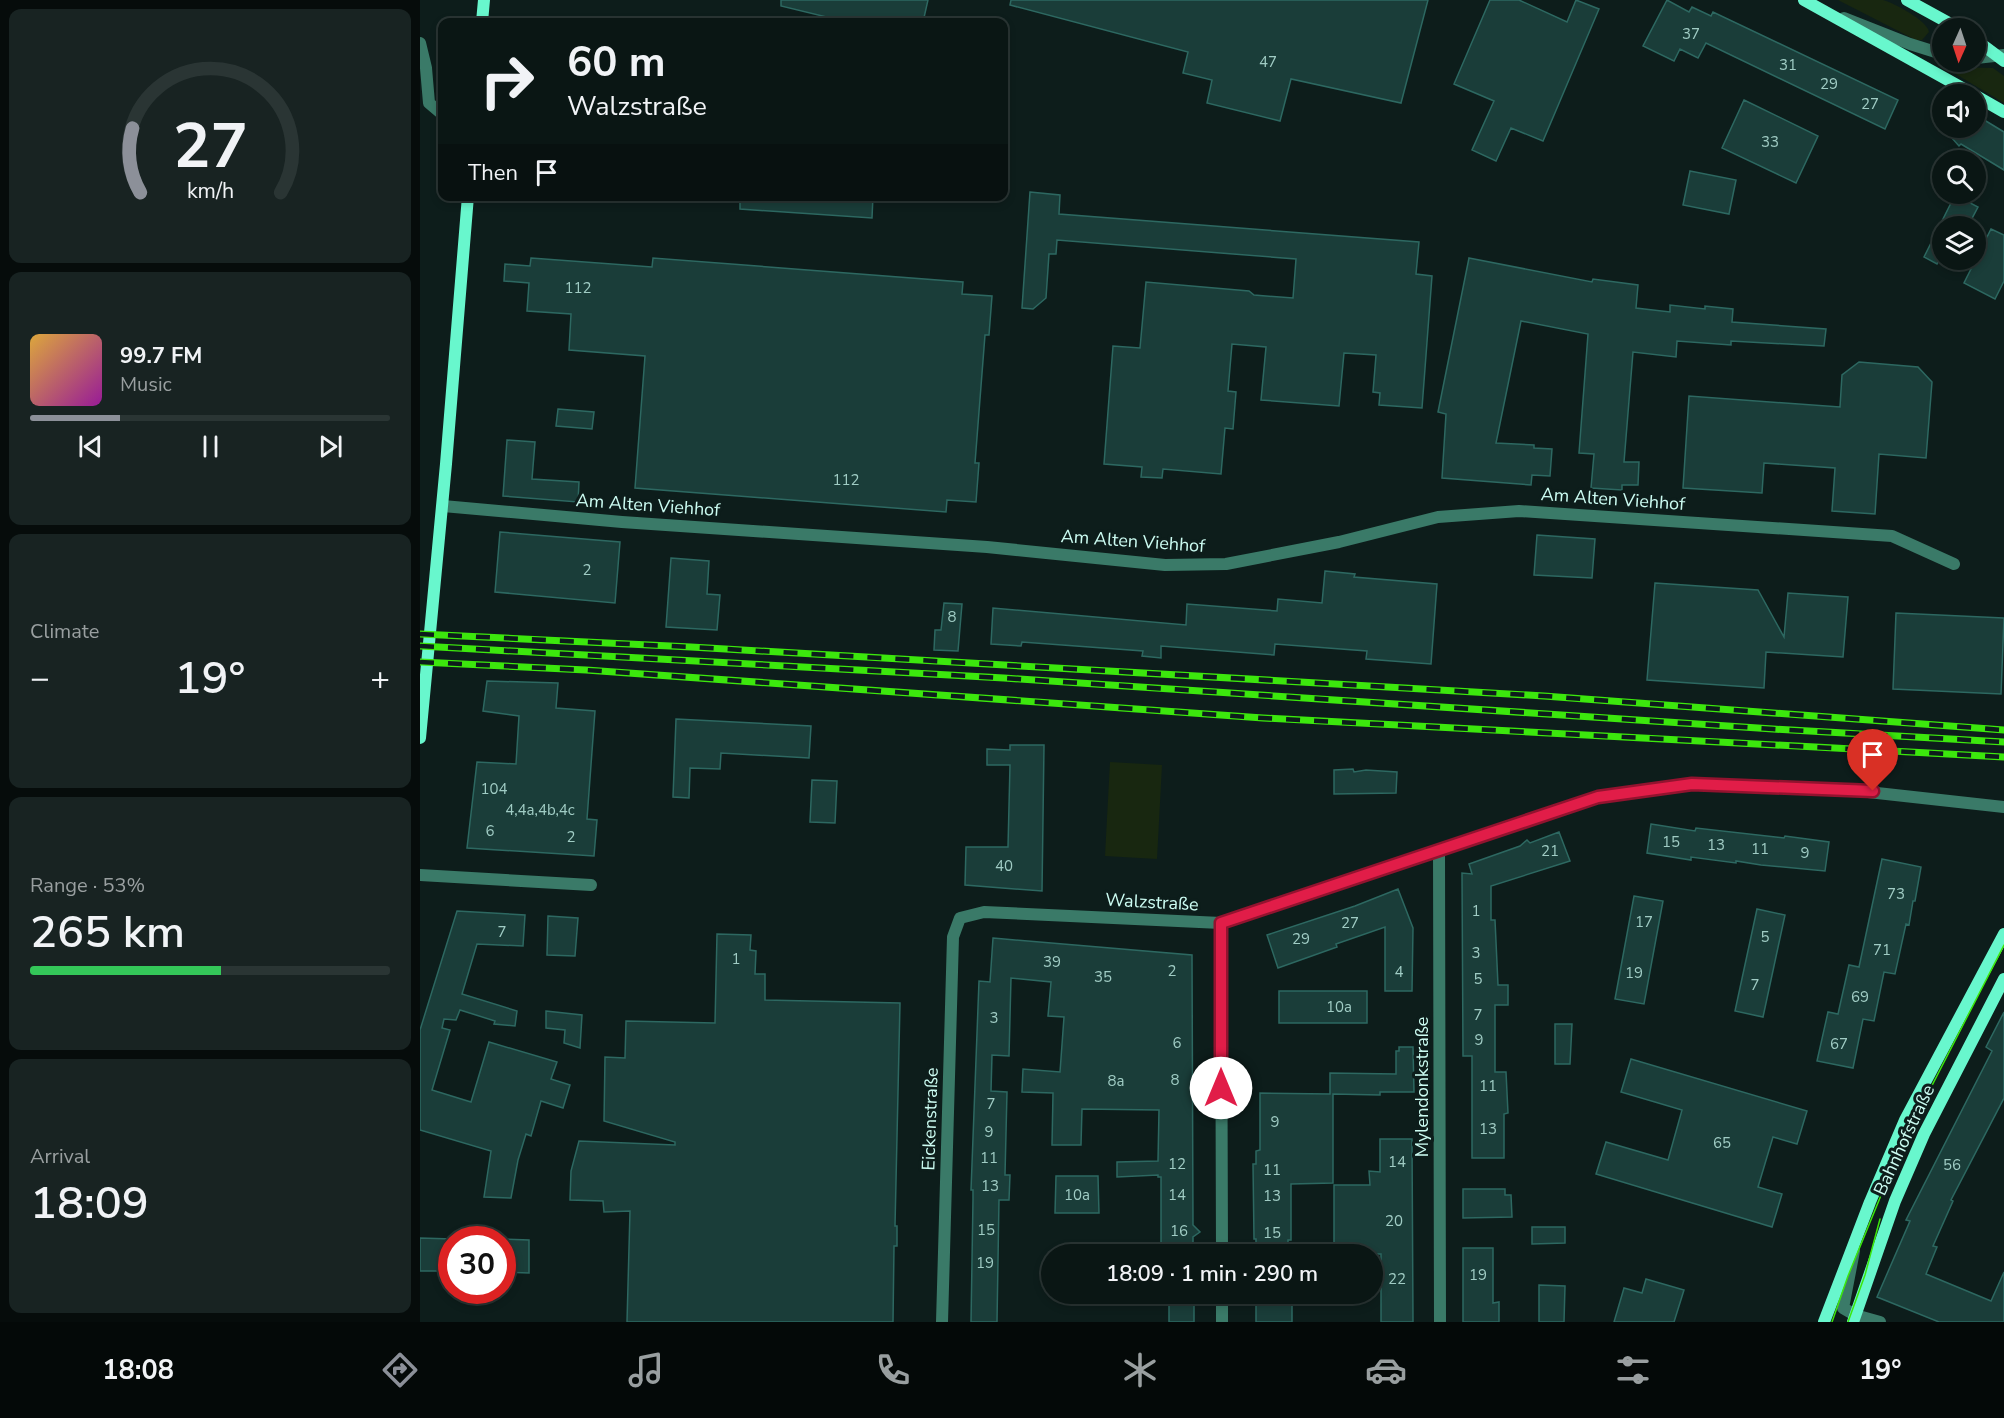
<!DOCTYPE html>
<meta charset="utf-8">
<style>
:root{--surface:#0a1614;--page:#182322;--text:#f1f3f6;--muted:#999fa0;--line:#2a3534;--accent:#8c9099}
body{margin:0;font-family:"Nunito Sans",sans-serif;background:var(--page);color:var(--text);height:100vh;display:flex;flex-direction:column;font-size:22px;white-space:nowrap}
*{box-sizing:border-box;margin:0}
p{font-size:20px;color:var(--muted)}
.icon{flex:none;width:33px;height:33px;fill:none;stroke:currentColor;stroke-width:2;stroke-linecap:round;stroke-linejoin:round}
.map{position:relative;flex:1;overflow:hidden}
.panel{display:flex;flex-direction:column;gap:9px;padding:9px;background:#060c0b;width:420px}
.panel>*{flex:none}
.guide{position:absolute;left:18px;top:18px;width:570px;height:183px;border-radius:12px;box-shadow:0 3px 9px #0003,0 0 0 2px var(--line);background:#0a1614;color:var(--text);overflow:hidden}
.needle{width:39px;rotate:183deg}
.tools{position:absolute;left:1512px;top:18px;display:grid;gap:12px}
.tools a{display:grid;place-items:center;width:54px;height:54px;border-radius:50%;background:var(--surface);box-shadow:0 3px 9px #0003,0 0 0 2px var(--line);font-size:30px}
.speed{position:absolute;left:18px;top:1226px;display:flex;gap:12px;font-size:30px;font-weight:700;text-align:center}
.speed>*{display:grid;place-content:center;width:78px;height:78px;border-radius:50%;background:var(--surface);box-shadow:0 3px 9px #0003,0 0 0 2px var(--line);line-height:1}
.speed .limit{border:9px solid #d22;background:#fff;color:#111}
.pin{position:absolute;display:grid;place-items:center;width:51px;height:51px;color:#fff;margin:-62px -26px;border-radius:50% 50% 50% 0;rotate:-45deg;box-shadow:0 0 6px #0007}
.pin .icon{rotate:45deg}
.me{position:absolute;width:66px;margin:-33px;rotate:0deg;stroke-linejoin:round;filter:drop-shadow(0 0 4px #0008)}
.turn{display:flex;align-items:center;gap:21px;height:126px;padding:0 30px;font-size:27px}
.turn .icon{width:78px;height:78px;stroke-width:2.5}
.turn b{display:block;font-size:42px;line-height:51px}
.then{display:flex;align-items:center;height:57px;padding:0 30px;background:#0003;gap:12px;font-size:22px}
.big{font-size:45px;font-weight:600;line-height:1.1}
.panel .widget{flex:1;display:flex;flex-direction:column;justify-content:center;gap:9px;min-width:0;padding:0 21px;border-radius:12px;background:var(--page)}
.panel .dial{align-items:center;gap:0}
.dial svg{height:156px;overflow:visible;fill:none;stroke:var(--line);stroke-width:7;stroke-linecap:round;text-anchor:middle}
.dial text{fill:var(--text);stroke:none}
.song{display:flex;align-items:center;gap:18px}
.cover{width:72px;height:72px;border-radius:9px;background:linear-gradient(135deg,hsl(40 70% 55%),hsl(300 70% 35%))}
.played{height:6px;border-radius:3px;background:linear-gradient(90deg,var(--accent) 25%,var(--line) 25%)}
.keys{display:flex;justify-content:space-around;direction:ltr}
.heat{display:flex;justify-content:space-between;align-items:center;font-size:33px;direction:ltr}
.charge{height:9px;border-radius:4px;background:linear-gradient(90deg,#34c759 53%,var(--line) 0)}
.trip{position:absolute;left:621px;top:1244px;width:342px;height:60px;border-radius:30px;background:var(--surface);box-shadow:0 3px 9px #0003,0 0 0 2px var(--line);font-weight:600;line-height:60px;text-align:center}
.menu{display:flex;height:96px;justify-content:space-around;align-items:center;background:#040908;color:var(--muted)}
.menu .icon{width:42px;height:42px}
.menu .current{color:var(--accent)}
.menu b{font-size:27px;color:var(--text)}
main{display:flex;flex:1;min-height:0}
.map>svg:first-child{display:block}
.green{fill:#182710}
.building{fill:#1a3d39;stroke:#2d6861;stroke-width:1.5}
.lines{fill:none;stroke-linecap:round;stroke-linejoin:round}
.minor{stroke:#3a7a68;stroke-width:12}
.tertiary{stroke:#3a7a68;stroke-width:12}
.secondary{stroke:#68f7cd;stroke-width:12}
.tram{stroke:#3ce70d;stroke-width:1.5}
.rail-casing{stroke:#3ce70d;stroke-width:7}
.rail{stroke:#0d1d1b;stroke-width:4.5;stroke-dasharray:14;stroke-linecap:butt}
.route-casing{stroke:#92132f;stroke-width:15}
.route{stroke:#e11d48;stroke-width:10}
.labels{text-anchor:middle;stroke-width:6;stroke-linejoin:round;paint-order:stroke}
.number-label{font-size:15px;fill:#a0ccc4}
.street-label{font-size:18px;fill:#ccfcf2;stroke:#0d1d1b}
</style>
<main>
<section class="panel">
<div class="widget dial"><svg viewBox="0 0 100 80">
<path d="M14 69A42 42 0 1 1 86 69"/>
<path d="M14 69A42 42 0 0 1 10 36" stroke="#8c9099"/>
<text x="50" y="56" font-size="32" font-weight="700">27</text>
<text x="50" y="72" font-size="11">km/h</text>
</svg></div>
<div class="widget">
<div class="song"><i class="cover"></i><div><b>99.7 FM</b><p>Music</p></div></div>
<div class="played"></div>
<div class="keys"><svg class="icon" aria-label="previous" viewBox="0 0 24 24"><path d="M18 5L8 12l10 7zM5 5v14"/></svg><svg class="icon" aria-label="pause" viewBox="0 0 24 24"><path d="M8 5v14M16 5v14"/></svg><svg class="icon" aria-label="next" viewBox="0 0 24 24"><path d="M6 5l10 7-10 7zM19 5v14"/></svg></div>
</div>
<div class="widget"><p>Climate</p>
<div class="heat"><a>−</a><b class="big">19°</b><a>+</a></div>
</div>
<div class="widget"><p>Range · 53%</p><b class="big">265 km</b><div class="charge"></div></div>
<div class="widget"><p>Arrival</p><b class="big">18:09</b></div>
</section>
<div class="map">
<svg width="1584" height="1322" viewBox="0 0 1584 1322">
<rect width="100%" height="100%" fill="#0d1d1b"/>
<!-- green -->
<path class="green" d="M 1418,0 C 1432,0 1450,0 1463,0 C 1474,3 1508,21 1509,32 L 1502,40 L 1496,40 Z
M 1531,67 L 1573,68 L 1584,76 L 1584,103 L 1529,70 Z
M 690,762 L 742,765 L 737,859 L 685,856 Z"/>
<!-- building -->
<path class="building" d="M 361,0 L 508,0 L 503,22 L 427,22 L 361,6 Z
M 591,0 L 1008,0 L 981,103 L 871,79 L 860,121 L 787,103 L 792,80 L 763,73 L 768,52 L 590,5 Z
M 1070,0 L 1099,0 L 1147,22 L 1156,0 L 1179,9 L 1123,141 L 1091,128 L 1076,161 L 1052,150 L 1074,101 L 1034,84 Z
M 1247,0 L 1269,12 L 1272,7 L 1291,16 L 1293,12 L 1478,100 L 1465,129 L 1286,43 L 1278,58 L 1260,49 L 1254,61 L 1223,46 Z
M 1324,100 L 1398,136 L 1376,183 L 1302,148 Z
M 1556,115 L 1584,132 L 1584,170 L 1541,144 L 1539,146 L 1523,128 L 1556,128 Z
M 1270,171 L 1316,180 L 1309,214 L 1263,205 Z
M 610,192 L 640,195 L 639,214 L 999,242 L 996,274 L 1012,276 L 1002,408 L 959,405 L 960,393 L 953,392 L 956,355 L 924,353 L 919,406 L 841,400 L 846,347 L 812,344 L 808,391 L 816,392 L 813,429 L 805,428 L 801,474 L 743,469 L 742,478 L 721,477 L 722,467 L 684,464 L 693,346 L 720,348 L 726,282 L 829,291 L 834,295 L 873,298 L 876,259 L 637,240 L 636,254 L 629,254 L 626,298 L 613,309 L 602,308 Z
M 1535,195 L 1558,207 L 1548,226 L 1522,226 L 1522,253 L 1517,264 L 1504,257 Z
M 320,196 L 453,196 L 452,218 L 320,209 Z
M 1571,229 L 1584,235 L 1584,281 L 1575,299 L 1544,283 Z
M 111,258 L 232,267 L 233,258 L 543,282 L 542,294 L 572,296 L 569,335 L 565,335 L 555,463 L 559,463 L 556,502 L 527,500 L 526,512 L 215,488 L 225,356 L 149,350 L 151,314 L 107,311 L 109,283 L 84,281 L 85,264 L 110,266 Z
M 1049,258 L 1172,282 L 1173,279 L 1218,285 L 1216,308 L 1250,312 L 1250,305 L 1285,309 L 1285,306 L 1313,309 L 1312,322 L 1406,329 L 1404,346 L 1311,341 L 1311,345 L 1257,341 L 1256,357 L 1213,352 L 1204,462 L 1219,462 L 1218,485 L 1202,485 L 1202,490 L 1171,488 L 1174,454 L 1159,453 L 1168,334 L 1101,321 L 1076,443 L 1114,445 L 1114,448 L 1132,449 L 1130,476 L 1112,475 L 1111,485 L 1022,478 L 1026,414 L 1018,412 Z
M 1439,362 L 1498,367 L 1512,382 L 1506,458 L 1459,454 L 1455,514 L 1412,511 L 1415,468 L 1344,463 L 1342,493 L 1263,488 L 1269,396 L 1420,407 L 1422,375 Z
M 138,409 L 174,412 L 172,429 L 136,426 Z
M 87,440 L 115,442 L 112,479 L 159,482 L 158,502 L 83,496 Z
M 80,532 L 200,542 L 195,603 L 75,592 Z
M 1117,535 L 1175,539 L 1172,578 L 1114,575 Z
M 251,558 L 289,561 L 287,594 L 300,595 L 297,630 L 246,627 Z
M 905,571 L 935,574 L 934,577 L 1017,584 L 1011,664 L 946,659 L 947,651 L 855,644 L 854,655 L 741,646 L 741,658 L 722,656 L 723,651 L 602,642 L 601,646 L 571,644 L 573,608 L 766,625 L 767,604 L 857,611 L 858,599 L 902,603 Z
M 1235,583 L 1338,590 L 1364,637 L 1368,593 L 1428,597 L 1423,657 L 1346,652 L 1344,688 L 1227,680 Z
M 524,603 L 542,604 L 538,651 L 514,650 L 515,630 L 521,630 Z
M 1476,613 L 1584,618 L 1581,694 L 1473,689 Z
M 67,681 L 138,683 L 136,708 L 175,711 L 167,819 L 177,820 L 174,856 L 47,848 L 57,762 L 96,764 L 99,716 L 63,711 Z
M 256,719 L 391,726 L 389,758 L 301,753 L 300,769 L 270,768 L 269,798 L 253,797 Z
M 590,745 L 624,745 L 622,891 L 545,885 L 546,847 L 588,847 L 590,765 L 567,765 L 567,749 L 590,750 Z
M 933,769 L 934,772 L 946,770 L 977,772 L 976,793 L 914,794 L 914,770 Z
M 392,780 L 417,781 L 415,823 L 390,822 Z
M 1231,824 L 1275,831 L 1276,828 L 1364,838 L 1365,836 L 1409,842 L 1405,871 L 1341,865 L 1316,861 L 1316,863 L 1271,857 L 1271,860 L 1227,853 Z
M 1139,832 L 1150,861 L 1071,886 L 1071,920 L 1075,920 L 1078,985 L 1088,985 L 1088,1005 L 1075,1005 L 1075,1072 L 1086,1072 L 1088,1113 L 1084,1114 L 1084,1158 L 1052,1158 L 1052,1056 L 1043,1056 L 1042,873 L 1052,874 L 1049,864 L 1100,846 L 1107,840 L 1110,843 Z
M 1462,859 L 1501,867 L 1495,901 L 1493,901 L 1489,925 L 1486,924 L 1475,974 L 1464,972 L 1454,1021 L 1443,1019 L 1433,1068 L 1397,1061 L 1408,1012 L 1418,1014 L 1429,965 L 1439,967 Z
M 978,889 L 993,928 L 992,991 L 965,991 L 965,927 L 916,944 L 917,947 L 858,968 L 847,935 L 935,906 Z
M 1214,896 L 1243,901 L 1224,1004 L 1195,999 Z
M 1337,909 L 1365,915 L 1343,1017 L 1315,1011 Z
M 37,911 L 105,915 L 103,946 L 57,944 L 42,994 L 97,1011 L 95,1026 L 74,1024 L 75,1021 L 40,1010 L 36,1020 L 24,1019 L 22,1028 L 30,1030 L 12,1090 L 51,1102 L 69,1042 L 137,1062 L 131,1079 L 150,1085 L 143,1108 L 121,1101 L 111,1136 L 106,1134 L 98,1160 L 91,1198 L 64,1197 L 71,1151 L 0,1130 L 0,1030 Z
M 128,916 L 158,918 L 155,956 L 127,955 Z
M 297,934 L 331,935 L 330,950 L 336,951 L 335,974 L 345,974 L 345,1000 L 480,1003 L 475,1226 L 477,1226 L 477,1246 L 474,1246 L 473,1322 L 207,1322 L 210,1211 L 184,1212 L 183,1201 L 150,1200 L 151,1171 L 159,1141 L 255,1145 L 255,1142 L 184,1121 L 185,1057 L 205,1058 L 206,1021 L 295,1023 Z
M 573,938 L 772,955 L 773,1225 L 780,1232 L 773,1237 L 773,1254 L 744,1254 L 744,1245 L 741,1245 L 741,1177 L 738,1177 L 738,1175 L 697,1177 L 697,1162 L 738,1161 L 739,1110 L 662,1109 L 661,1145 L 632,1145 L 633,1093 L 602,1092 L 603,1069 L 640,1072 L 644,1017 L 628,1016 L 631,982 L 591,978 L 589,1056 L 572,1055 L 571,1091 L 587,1092 L 585,1175 L 590,1175 L 589,1200 L 579,1200 L 577,1322 L 551,1322 L 553,1199 L 553,1190 L 551,1190 L 559,981 L 570,982 Z
M 859,991 L 947,991 L 947,1023 L 859,1023 Z
M 126,1011 L 162,1015 L 160,1048 L 144,1043 L 145,1030 L 126,1028 Z
M 1584,1012 L 1584,1098 L 1531,1200 L 1533,1201 L 1513,1246 L 1517,1247 L 1506,1274 L 1571,1301 L 1584,1272 L 1584,1322 L 1519,1322 L 1457,1297 L 1490,1221 L 1486,1220 L 1572,1051 L 1566,1047 Z
M 1135,1024 L 1152,1024 L 1150,1064 L 1135,1064 Z
M 979,1047 L 993,1047 L 994,1092 L 960,1092 L 960,1095 L 913,1094 L 913,1183 L 871,1184 L 871,1240 L 868,1240 L 868,1254 L 836,1254 L 836,1239 L 834,1239 L 833,1164 L 836,1164 L 836,1151 L 840,1150 L 840,1093 L 910,1094 L 910,1073 L 976,1074 L 976,1051 L 979,1051 Z
M 1211,1059 L 1387,1111 L 1377,1144 L 1353,1137 L 1338,1187 L 1362,1194 L 1352,1227 L 1176,1174 L 1186,1142 L 1248,1160 L 1262,1110 L 1201,1092 Z
M 960,1139 L 992,1139 L 993,1322 L 961,1322 L 961,1254 L 914,1254 L 914,1185 L 950,1185 L 949,1171 L 960,1172 Z
M 636,1176 L 678,1176 L 679,1213 L 635,1213 Z
M 1043,1189 L 1085,1189 L 1085,1195 L 1091,1195 L 1092,1217 L 1043,1218 Z
M 1112,1227 L 1145,1227 L 1145,1243 L 1112,1244 Z
M 0,1238 L 32,1239 L 32,1271 L 0,1271 Z
M 82,1239 L 109,1240 L 109,1273 L 82,1272 Z
M 1043,1248 L 1073,1248 L 1073,1303 L 1079,1302 L 1079,1322 L 1043,1322 Z
M 1226,1279 L 1264,1290 L 1254,1322 L 1194,1322 L 1204,1288 L 1222,1293 Z
M 1119,1285 L 1145,1286 L 1144,1322 L 1119,1322 Z
M 749,1293 L 774,1293 L 774,1322 L 749,1322 Z
M 836,1293 L 872,1293 L 872,1322 L 836,1322 Z"/>
<g class="lines">
<!-- minor -->
<path class="minor" d="M 1424,18 L 1490,44 L 1522,54
M 1556,58 L 1584,55
M 23,506 L 202,522 L 567,547 L 745,565 L 806,564 L 919,542 L 1018,517 L 1099,511 L 1472,536 L 1534,564
M 1019,851 L 1020,1322
M 0,875 L 171,885
M 801,923 L 802,1254
M 1434,1251 L 1423,1308 L 1435,1315 L 1460,1322
M 802,1293 L 802,1322
M 522,1322 L 533,937 L 540,918 L 564,912 L 801,923 L 1178,797 L 1272,784 L 1421,789 L 1584,807"/>
<!-- tertiary -->
<path class="tertiary" d="M 0,43 L 6,68 L 9,103 L 22,114"/>
<!-- secondary -->
<path class="secondary" d="M 1384,0 L 1553,94
M 1487,0 L 1538,28
M 62,22 L 64,0
M 1556,40 L 1584,61
M 1556,96 L 1584,112
M 0,738 L 26,464 L 48,196
M 1404,1322 L 1450,1202 L 1485,1120 L 1584,934
M 1433,1322 L 1475,1201 L 1504,1134 L 1584,979"/>
<!-- tram -->
<path class="tram" d="M 1412,1322 L 1428,1276 L 1482,1144 L 1584,945
M 1428,1322 L 1445,1275 L 1460,1219"/>
<!-- rail casing -->
<g class="rail-casing">
<path id="rail" d="M 0,634 L 271,647 L 1124,696 L 1584,730
M 0,646 L 584,678 L 1353,729 L 1584,742
M 0,662 L 166,670 L 843,718 L 1584,757"/>
</g>
<!-- rail -->
<use href="#rail" class="rail"/>
</g>
<g class="lines">
<!-- route casing -->
<g class="route-casing">
<path id="route" d="M 801,1088 L 801,923 L 1178,797 L 1272,784 L 1453,791"/>
</g>
<!-- route -->
<use href="#route" class="route"/>
</g>
<g class="labels">
<!-- number labels -->
<g class="number-label">
<text x="1271" y="39">37</text>
<text x="848" y="67">47</text>
<text x="1368" y="70">31</text>
<text x="1409" y="89">29</text>
<text x="1450" y="109">27</text>
<text x="1350" y="147">33</text>
<text x="158" y="293">112</text>
<text x="426" y="485">112</text>
<text x="167" y="575">2</text>
<text x="532" y="622">8</text>
<text x="74" y="794">104</text>
<text x="120" y="815">4,4a,4b,4c</text>
<text x="70" y="836">6</text>
<text x="151" y="842">2</text>
<text x="1251" y="847">15</text>
<text x="1296" y="850">13</text>
<text x="1340" y="854">11</text>
<text x="1130" y="856">21</text>
<text x="1385" y="858">9</text>
<text x="584" y="871">40</text>
<text x="1476" y="899">73</text>
<text x="1056" y="916">1</text>
<text x="1224" y="927">17</text>
<text x="930" y="928">27</text>
<text x="82" y="937">7</text>
<text x="1345" y="942">5</text>
<text x="881" y="944">29</text>
<text x="1462" y="955">71</text>
<text x="1056" y="958">3</text>
<text x="316" y="964">1</text>
<text x="632" y="967">39</text>
<text x="752" y="976">2</text>
<text x="979" y="977">4</text>
<text x="1214" y="978">19</text>
<text x="683" y="982">35</text>
<text x="1058" y="984">5</text>
<text x="1335" y="990">7</text>
<text x="1440" y="1002">69</text>
<text x="919" y="1012">10a</text>
<text x="1058" y="1020">7</text>
<text x="574" y="1023">3</text>
<text x="1059" y="1045">9</text>
<text x="757" y="1048">6</text>
<text x="1419" y="1049">67</text>
<text x="755" y="1085">8</text>
<text x="696" y="1086">8a</text>
<text x="1068" y="1091">11</text>
<text x="571" y="1109">7</text>
<text x="855" y="1127">9</text>
<text x="1068" y="1134">13</text>
<text x="569" y="1137">9</text>
<text x="1302" y="1148">65</text>
<text x="569" y="1163">11</text>
<text x="977" y="1167">14</text>
<text x="757" y="1169">12</text>
<text x="1532" y="1170">56</text>
<text x="852" y="1175">11</text>
<text x="570" y="1191">13</text>
<text x="657" y="1200">10a</text>
<text x="757" y="1200">14</text>
<text x="852" y="1201">13</text>
<text x="974" y="1226">20</text>
<text x="566" y="1235">15</text>
<text x="759" y="1236">16</text>
<text x="852" y="1238">15</text>
<text x="565" y="1268">19</text>
<text x="1058" y="1280">19</text>
<text x="977" y="1284">22</text>
</g>
<!-- street labels -->
<g class="street-label">
<text transform="translate(1193 499) rotate(4)" y="6">Am Alten Viehhof</text>
<text transform="translate(228 505) rotate(4)" y="6">Am Alten Viehhof</text>
<text transform="translate(713 541) rotate(4)" y="6">Am Alten Viehhof</text>
<text transform="translate(732 902) rotate(3)" y="6">Walzstraße</text>
<text transform="translate(1002 1087) rotate(-90)" y="6">Mylendonkstraße</text>
<text transform="translate(510 1119) rotate(-88)" y="6">Eickenstraße</text>
<text transform="translate(1484 1140) rotate(-65)" y="6">Bahnhofstraße</text>
</g>
</g>
</svg>
<div class="tools">
<a><svg class="needle" viewBox="-14 -14 28 28"><path d="M0-13l5 13h-10z" fill="#e53935"/><path d="M0 13l5-13h-10z" fill="#999fa0"/></svg></a>
<a><svg class="icon" aria-label="sound" viewBox="0 0 24 24"><path d="M4 9h4l5-4v14l-5-4H4zM17 9q2 3 0 6"/></svg></a>
<a><svg class="icon" aria-label="search" viewBox="0 0 24 24"><circle cx="10" cy="10" r="6"/><path d="M15 15l6 6"/></svg></a>
<a><svg class="icon" aria-label="layers" viewBox="0 0 24 24"><path d="M12 4l9 5-9 5-9-5zM3 14l9 5 9-5"/></svg></a>
</div>
<div class="speed"><div class="limit">30</div></div>
<div class="pin" style="left:1453px;top:791px;background:#d93025"><svg class="icon" aria-label="arrive" viewBox="0 0 24 24"><path d="M6 21V4h12l-3 4 3 4H6"/></svg></div>
<svg class="me" style="left:801px;top:1088px" viewBox="-20 -20 40 40"><circle r="19" fill="#fff"/><path d="M0-13L10 11 0 6-10 11z" fill="#e11d48"/></svg>
<div class="trip">18:09 · 1 min · 290 m</div>
<div class="guide">
<div class="turn"><svg class="icon" aria-label="right" viewBox="0 0 24 24"><path d="M7 20v-9h11M14 6l5 5-5 5"/></svg><div><b>60 m</b>Walzstraße</div></div>
<div class="then">Then<svg class="icon" aria-label="arrive" viewBox="0 0 24 24"><path d="M6 21V4h12l-3 4 3 4H6"/></svg></div>
</div>
</div>
</main>
<nav class="menu">
<b>18:08</b>
<svg class="icon current" aria-label="directions" viewBox="0 0 24 24"><path d="M12 3l9 9-9 9-9-9zM9 14v-3h6M13 9l2 2-2 2"/></svg>
<svg class="icon" aria-label="music" viewBox="0 0 24 24"><path d="M9 18V5l10-2v13"/><circle cx="6" cy="18" r="3"/><circle cx="16" cy="16" r="3"/></svg>
<svg class="icon" aria-label="phone" viewBox="0 0 24 24"><path d="M5 4h4l2 5-3 2q2 4 5 5l2-3 5 2v4C11 20 4 13 5 4z"/></svg>
<svg class="icon" aria-label="climate" viewBox="0 0 24 24"><path d="M12 3v18M4 7l16 10M4 17L20 7"/></svg>
<svg class="icon" aria-label="car" viewBox="0 0 24 24"><path d="M5 17H2v-5l4-1 3-4h7l3 4 3 1v5h-3M9 17h6M6 11h13"/><circle cx="7" cy="17" r="2"/><circle cx="17" cy="17" r="2"/></svg>
<svg class="icon" aria-label="filters" viewBox="0 0 24 24"><path d="M4 7h16M4 17h16"/><circle cx="9" cy="7" r="2"/><circle cx="15" cy="17" r="2"/></svg>
<b>19°</b>
</nav>
